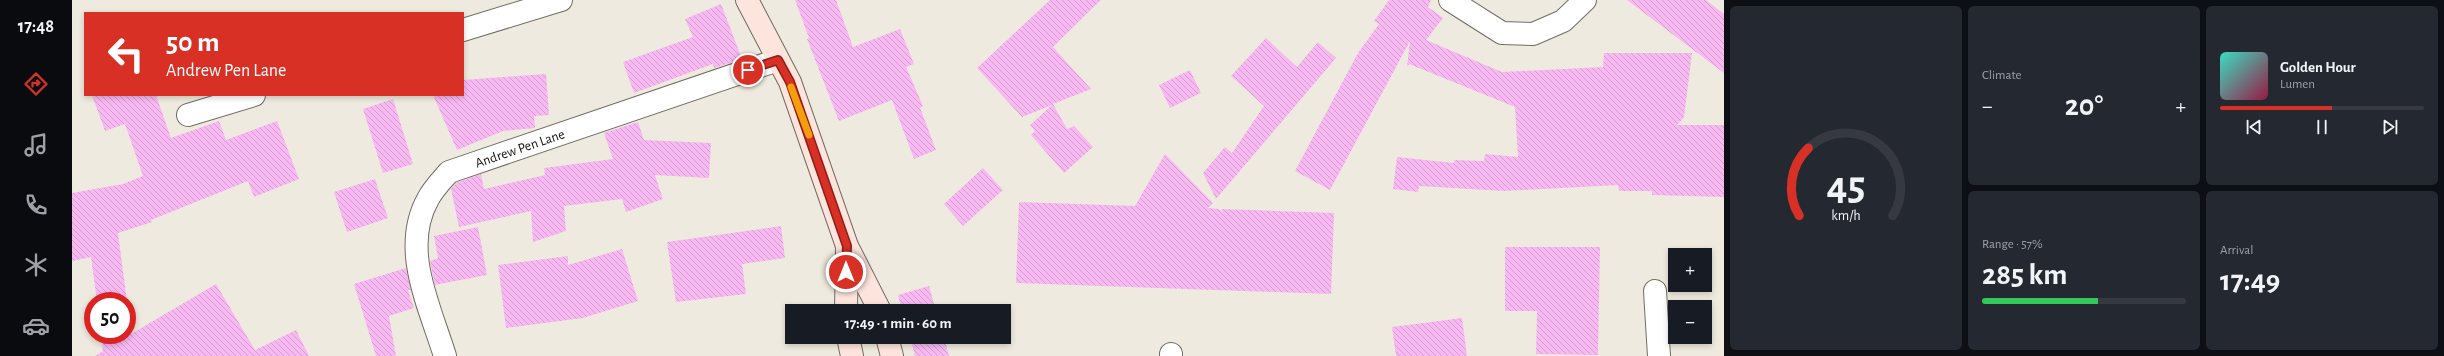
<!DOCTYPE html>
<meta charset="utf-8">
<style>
:root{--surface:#171b24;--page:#242831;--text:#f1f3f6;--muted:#9ea1a6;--line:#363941;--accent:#d93025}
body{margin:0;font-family:"Alegreya Sans",sans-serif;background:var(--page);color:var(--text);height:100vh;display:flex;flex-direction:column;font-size:15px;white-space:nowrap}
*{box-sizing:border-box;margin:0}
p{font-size:13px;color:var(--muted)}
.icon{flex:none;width:22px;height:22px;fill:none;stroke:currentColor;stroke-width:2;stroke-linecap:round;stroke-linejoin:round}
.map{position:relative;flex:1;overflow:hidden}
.sheet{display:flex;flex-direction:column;gap:6px;padding:6px;background:#0d0f14;width:720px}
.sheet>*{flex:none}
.top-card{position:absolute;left:12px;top:12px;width:380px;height:84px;border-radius:0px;box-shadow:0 2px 6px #0003;background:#d93025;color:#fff;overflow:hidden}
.buttons{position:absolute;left:1596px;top:248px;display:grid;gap:8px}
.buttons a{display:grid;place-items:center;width:44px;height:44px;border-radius:0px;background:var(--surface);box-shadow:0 2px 6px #0003;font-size:20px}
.speed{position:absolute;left:12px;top:292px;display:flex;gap:8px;font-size:20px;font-weight:700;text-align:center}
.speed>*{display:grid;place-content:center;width:52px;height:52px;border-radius:50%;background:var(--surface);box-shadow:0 2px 6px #0003;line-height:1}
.speed .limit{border:6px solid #d22;background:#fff;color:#111}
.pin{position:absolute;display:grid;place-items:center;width:34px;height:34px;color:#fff;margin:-17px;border:2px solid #fff;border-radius:50%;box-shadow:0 1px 4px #0007}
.me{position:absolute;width:44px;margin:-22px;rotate:0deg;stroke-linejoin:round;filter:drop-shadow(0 0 3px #0008)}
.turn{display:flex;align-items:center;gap:14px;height:84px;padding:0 16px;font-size:18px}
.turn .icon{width:52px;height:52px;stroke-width:2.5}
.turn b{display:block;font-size:28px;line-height:34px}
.big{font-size:30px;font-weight:700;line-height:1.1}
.sheet .tile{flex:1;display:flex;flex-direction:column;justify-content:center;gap:6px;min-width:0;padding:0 14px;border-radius:6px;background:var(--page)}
.sheet .dial{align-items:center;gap:0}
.dial svg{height:104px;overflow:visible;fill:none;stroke:var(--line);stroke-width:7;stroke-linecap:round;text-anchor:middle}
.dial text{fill:var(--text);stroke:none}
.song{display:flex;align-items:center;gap:12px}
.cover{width:48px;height:48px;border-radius:6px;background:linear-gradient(135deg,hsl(170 70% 55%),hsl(340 70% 35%))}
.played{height:4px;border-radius:2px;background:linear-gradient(90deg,var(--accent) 55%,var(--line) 55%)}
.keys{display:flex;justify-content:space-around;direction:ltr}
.heat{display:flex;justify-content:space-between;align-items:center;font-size:22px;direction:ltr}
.charge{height:6px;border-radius:3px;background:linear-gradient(90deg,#34c759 57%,var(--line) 0)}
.sheet .tiles{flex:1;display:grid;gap:6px;grid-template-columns:repeat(3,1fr)}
.tile:first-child{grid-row:span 2}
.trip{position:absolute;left:713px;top:304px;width:226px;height:40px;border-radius:0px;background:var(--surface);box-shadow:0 2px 6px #0003;font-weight:700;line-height:40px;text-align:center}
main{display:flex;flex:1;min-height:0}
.dock{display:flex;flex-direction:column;width:72px;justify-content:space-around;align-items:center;background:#090b0e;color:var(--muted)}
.dock .icon{width:28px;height:28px}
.dock .current{color:var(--accent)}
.dock b{font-size:18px;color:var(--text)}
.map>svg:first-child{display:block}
.building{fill:url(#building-back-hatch)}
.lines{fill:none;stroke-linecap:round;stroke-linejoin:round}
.street-casing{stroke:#716d63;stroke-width:24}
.secondary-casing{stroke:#716d63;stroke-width:24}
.street{stroke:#fff;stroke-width:22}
.secondary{stroke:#fde4dc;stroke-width:22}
.route-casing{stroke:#8d1f18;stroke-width:10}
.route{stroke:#d93025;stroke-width:7}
.slow{stroke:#f59e0b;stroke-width:7}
.labels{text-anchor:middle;stroke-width:3.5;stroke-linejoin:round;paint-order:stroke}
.street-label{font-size:14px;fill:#12100d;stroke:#efeadf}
</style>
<main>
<nav class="dock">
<b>17:48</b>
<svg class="icon current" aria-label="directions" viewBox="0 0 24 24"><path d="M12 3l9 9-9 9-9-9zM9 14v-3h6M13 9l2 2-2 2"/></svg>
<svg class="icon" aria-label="music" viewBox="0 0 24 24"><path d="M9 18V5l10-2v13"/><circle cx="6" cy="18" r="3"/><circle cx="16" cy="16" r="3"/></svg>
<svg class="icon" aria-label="phone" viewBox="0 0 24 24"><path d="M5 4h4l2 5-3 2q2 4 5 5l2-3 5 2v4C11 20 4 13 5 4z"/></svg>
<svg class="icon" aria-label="climate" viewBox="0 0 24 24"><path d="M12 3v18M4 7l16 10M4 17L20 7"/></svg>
<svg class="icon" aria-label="car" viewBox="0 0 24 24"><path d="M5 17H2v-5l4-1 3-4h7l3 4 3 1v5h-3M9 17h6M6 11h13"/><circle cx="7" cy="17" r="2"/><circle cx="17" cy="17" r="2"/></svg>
</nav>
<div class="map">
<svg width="1652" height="356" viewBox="0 0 1652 356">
<defs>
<pattern id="building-back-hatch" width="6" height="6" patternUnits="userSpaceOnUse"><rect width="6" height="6" fill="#f8b9f2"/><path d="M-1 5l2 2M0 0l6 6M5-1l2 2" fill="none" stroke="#d49ece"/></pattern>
</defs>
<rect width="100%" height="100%" fill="#efeadf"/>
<!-- building -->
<path class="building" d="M 723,0 L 764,0 L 781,47 L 828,29 L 842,64 L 834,67 L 851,106 L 848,108 L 864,150 L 842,159 L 820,100 L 767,121 L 735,39 L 737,38 Z
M 978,0 L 1029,0 L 981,47 L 1019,89 L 981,104 L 995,129 L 1002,126 L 1021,147 L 992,173 L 959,135 L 963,131 L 958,125 L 980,105 L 950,117 L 905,68 Z
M 1317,0 L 1359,0 L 1356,7 L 1371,18 L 1354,40 L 1430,72 L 1531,67 L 1532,53 L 1620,53 L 1612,117 L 1605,125 L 1652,125 L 1652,197 L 1580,195 L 1580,191 L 1547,191 L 1546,185 L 1432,191 L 1347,186 L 1346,192 L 1321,189 L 1325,157 L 1382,163 L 1382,160 L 1412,161 L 1413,154 L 1446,157 L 1443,107 L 1337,64 L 1335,67 L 1338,41 L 1258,190 L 1223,171 L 1286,53 L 1307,24 L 1302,21 Z
M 1555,0 L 1634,0 L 1652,14 L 1652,73 Z
M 649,4 L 670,59 L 642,68 L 641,64 L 562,93 L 551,62 L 621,37 L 613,19 Z
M 1194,38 L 1225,67 L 1246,42 L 1264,58 L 1144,199 L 1131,173 L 1153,147 L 1160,153 L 1192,106 L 1159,76 Z
M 1118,70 L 1129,93 L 1098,108 L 1087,85 Z
M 474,74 L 477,115 L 462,116 L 463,128 L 431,131 L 385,150 L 361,95 L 391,95 L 391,80 Z
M 20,95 L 84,95 L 99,138 L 147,121 L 154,140 L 205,121 L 227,179 L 182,197 L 176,181 L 79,220 L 80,222 L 46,233 L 55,301 L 25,301 L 19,257 L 0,261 L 0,193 L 51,184 L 71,176 L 53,124 L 33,131 Z
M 321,99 L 341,164 L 311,173 L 291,109 Z
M 566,122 L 572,140 L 639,143 L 637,178 L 583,175 L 591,199 L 554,212 L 550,199 L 492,206 L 494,231 L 461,242 L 459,211 L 387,227 L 379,189 L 384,183 L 409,174 L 412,189 L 473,175 L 472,168 L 541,159 L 532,133 Z
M 1093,154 L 1141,203 L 1136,208 L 1147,209 L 1151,213 L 1149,209 L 1262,213 L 1259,294 L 944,283 L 947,202 L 1063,206 Z
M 911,168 L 931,190 L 891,226 L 872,204 Z
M 303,179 L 316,218 L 275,232 L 262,192 Z
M 709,226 L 713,258 L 670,264 L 674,294 L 604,302 L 595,242 Z
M 406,227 L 415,275 L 363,285 L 358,261 L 366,258 L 362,236 Z
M 1433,247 L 1528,247 L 1526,355 L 1464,354 L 1465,311 L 1433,311 Z
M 550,249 L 566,301 L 511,318 L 434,328 L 426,265 L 496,256 L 496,265 Z
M 334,268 L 339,290 L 336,290 L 342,308 L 317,316 L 324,356 L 304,356 L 282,284 Z
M 144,284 L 183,350 L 224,330 L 237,356 L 23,356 L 31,351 L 29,335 L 55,335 L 55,303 L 59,334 Z
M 857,286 L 864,311 L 830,311 L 826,295 Z
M 1390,318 L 1395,356 L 1324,356 L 1320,327 Z
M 838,337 L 872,337 L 877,356 L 843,356 Z"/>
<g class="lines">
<!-- street casing -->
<g class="street-casing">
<g id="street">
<path d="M 1378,0 L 1430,33 L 1461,34 L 1491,21 L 1513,0"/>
<path d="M 391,30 L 489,0"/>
<path d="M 116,115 L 182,95"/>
<path d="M 1583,291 L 1587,356"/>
<path id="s1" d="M 373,356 C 358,307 328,249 356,199 C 361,189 370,180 377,172 L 706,60"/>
<path d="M 1099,356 L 1099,354"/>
</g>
</g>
<!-- secondary casing -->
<g class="secondary-casing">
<path id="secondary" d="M 675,0 L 718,82 L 775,246 L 808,311
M 774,311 L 775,249
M 776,337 L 780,356
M 815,337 L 820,356"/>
</g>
<!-- street -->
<use href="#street" class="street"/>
<!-- secondary -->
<use href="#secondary" class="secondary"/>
</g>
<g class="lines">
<!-- route casing -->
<g class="route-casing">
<path id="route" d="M 676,70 L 706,60 L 718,82 L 775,246 L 774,272"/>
</g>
<!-- route -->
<use href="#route" class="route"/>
<!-- slow -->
<path class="slow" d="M 719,87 L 737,135"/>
</g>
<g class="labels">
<!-- street labels -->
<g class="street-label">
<text dy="5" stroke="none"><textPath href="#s1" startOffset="272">Andrew Pen Lane</textPath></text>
</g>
</g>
</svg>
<div class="buttons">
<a>+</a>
<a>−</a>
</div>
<div class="speed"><div class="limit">50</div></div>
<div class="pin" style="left:676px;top:70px;background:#d93025"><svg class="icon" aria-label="arrive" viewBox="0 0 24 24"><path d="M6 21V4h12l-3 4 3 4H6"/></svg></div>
<svg class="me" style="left:774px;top:272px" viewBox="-20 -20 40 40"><circle r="17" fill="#d93025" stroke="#fff" stroke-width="3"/><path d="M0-11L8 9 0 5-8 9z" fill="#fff"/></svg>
<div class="trip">17:49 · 1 min · 60 m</div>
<div class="top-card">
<div class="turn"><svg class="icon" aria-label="left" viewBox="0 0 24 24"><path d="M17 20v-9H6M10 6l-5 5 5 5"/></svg><div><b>50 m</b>Andrew Pen Lane</div></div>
</div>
</div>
<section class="sheet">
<div class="tiles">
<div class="tile dial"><svg viewBox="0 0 100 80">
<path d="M14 69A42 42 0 1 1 86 69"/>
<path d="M14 69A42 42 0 0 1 21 17" stroke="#d93025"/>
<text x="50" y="56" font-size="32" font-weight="700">45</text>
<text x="50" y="72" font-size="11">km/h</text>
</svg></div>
<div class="tile"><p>Climate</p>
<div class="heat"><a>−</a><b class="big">20°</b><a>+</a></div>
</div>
<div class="tile">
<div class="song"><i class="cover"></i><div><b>Golden Hour</b><p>Lumen</p></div></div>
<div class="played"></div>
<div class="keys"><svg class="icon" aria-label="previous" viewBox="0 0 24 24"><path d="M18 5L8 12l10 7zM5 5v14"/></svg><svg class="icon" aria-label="pause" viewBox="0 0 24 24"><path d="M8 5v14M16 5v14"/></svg><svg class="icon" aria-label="next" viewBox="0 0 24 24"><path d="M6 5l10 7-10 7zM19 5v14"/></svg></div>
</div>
<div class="tile"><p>Range · 57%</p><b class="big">285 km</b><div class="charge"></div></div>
<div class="tile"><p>Arrival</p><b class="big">17:49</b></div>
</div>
</section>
</main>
